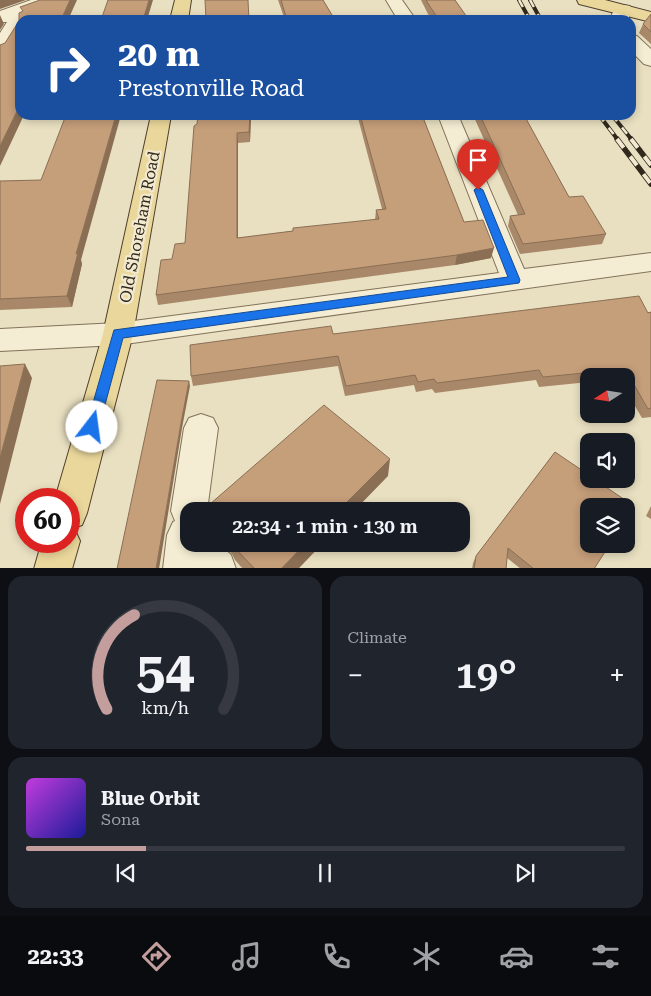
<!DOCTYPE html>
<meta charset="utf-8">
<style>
:root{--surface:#171b24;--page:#20242c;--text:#f1f3f6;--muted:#9ea1a6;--line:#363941;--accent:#c39e9c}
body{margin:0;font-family:"Roboto Serif",serif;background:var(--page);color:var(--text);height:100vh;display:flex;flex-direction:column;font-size:19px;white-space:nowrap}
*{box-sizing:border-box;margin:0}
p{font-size:16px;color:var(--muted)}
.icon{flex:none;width:28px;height:28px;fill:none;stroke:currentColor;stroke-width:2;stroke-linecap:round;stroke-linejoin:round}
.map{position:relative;height:568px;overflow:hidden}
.drawer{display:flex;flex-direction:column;gap:8px;padding:8px;background:#0d0f14;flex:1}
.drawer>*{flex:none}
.guide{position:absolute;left:15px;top:15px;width:621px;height:105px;border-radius:15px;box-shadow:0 2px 8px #0003;background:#1a4fa0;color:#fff;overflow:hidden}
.needle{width:32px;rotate:258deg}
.tools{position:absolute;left:580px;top:368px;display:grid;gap:10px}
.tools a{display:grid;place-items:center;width:55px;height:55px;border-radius:10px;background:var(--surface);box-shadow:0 2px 8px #0003;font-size:25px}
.speed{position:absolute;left:15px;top:488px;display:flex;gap:10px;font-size:25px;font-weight:700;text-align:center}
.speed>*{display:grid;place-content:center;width:65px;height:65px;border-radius:50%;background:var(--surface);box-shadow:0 2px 8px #0003;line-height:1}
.speed .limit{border:8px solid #d22;background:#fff;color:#111}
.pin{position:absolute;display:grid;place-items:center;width:42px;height:42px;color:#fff;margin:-51px -21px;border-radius:50% 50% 50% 0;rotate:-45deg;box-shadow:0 0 5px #0007}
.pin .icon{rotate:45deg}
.me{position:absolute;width:55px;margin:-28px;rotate:15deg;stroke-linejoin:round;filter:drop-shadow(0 0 4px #0008)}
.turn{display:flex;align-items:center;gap:18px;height:105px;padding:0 20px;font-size:22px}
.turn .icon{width:65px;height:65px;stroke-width:2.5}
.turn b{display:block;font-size:35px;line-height:42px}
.big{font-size:38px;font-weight:600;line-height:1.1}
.drawer .widget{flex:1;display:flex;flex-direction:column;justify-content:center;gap:8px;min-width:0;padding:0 18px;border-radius:15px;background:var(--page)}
.drawer .dial{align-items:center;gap:0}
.dial svg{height:130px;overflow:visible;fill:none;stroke:var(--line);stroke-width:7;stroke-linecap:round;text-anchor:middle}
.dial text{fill:var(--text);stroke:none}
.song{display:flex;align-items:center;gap:15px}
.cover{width:60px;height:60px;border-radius:8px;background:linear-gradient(135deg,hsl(290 70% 55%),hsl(240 70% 35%))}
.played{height:5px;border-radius:2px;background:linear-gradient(90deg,var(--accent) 20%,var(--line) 20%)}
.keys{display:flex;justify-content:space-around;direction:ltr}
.heat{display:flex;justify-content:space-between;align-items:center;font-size:28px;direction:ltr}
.drawer .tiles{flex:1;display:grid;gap:8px;grid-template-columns:1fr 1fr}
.widget:last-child{grid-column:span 2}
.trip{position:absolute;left:180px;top:502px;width:290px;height:50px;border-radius:15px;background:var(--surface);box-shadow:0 2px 8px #0003;font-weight:600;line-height:50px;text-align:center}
.dock{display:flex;height:80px;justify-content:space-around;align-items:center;background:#090b0e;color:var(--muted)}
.dock .icon{width:35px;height:35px}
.dock .current{color:var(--accent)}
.dock b{font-size:22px;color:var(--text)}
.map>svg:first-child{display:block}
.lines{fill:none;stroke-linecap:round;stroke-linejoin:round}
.minor-casing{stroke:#81725a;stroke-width:2}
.major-casing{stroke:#4f402e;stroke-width:2}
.minor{fill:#f5edd3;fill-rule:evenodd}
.major{fill:#ead79b;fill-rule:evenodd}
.rail-far1-casing{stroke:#32291d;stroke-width:4}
.rail-casing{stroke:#32291d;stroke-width:5.5}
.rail-far1{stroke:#f2ead0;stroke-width:2.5;stroke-dasharray:8;stroke-linecap:butt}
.rail{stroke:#f2ead0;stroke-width:4;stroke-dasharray:11;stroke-linecap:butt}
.wall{fill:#a98869}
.shaded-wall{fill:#8a6f55}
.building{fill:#c59e7a;stroke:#8a6f55}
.route{fill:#1a73e8;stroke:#114b97}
.labels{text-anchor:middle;stroke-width:4.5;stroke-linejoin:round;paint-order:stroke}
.street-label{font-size:16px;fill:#32291d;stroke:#f2ead0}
</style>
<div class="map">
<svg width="651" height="569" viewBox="0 0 651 569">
<rect width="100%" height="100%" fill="#e9e0c1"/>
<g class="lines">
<!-- minor casing -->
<g class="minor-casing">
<path id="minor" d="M 31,0 L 54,0 L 52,4 L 20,15 L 24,20 L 20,20 L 20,29 L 7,52 L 0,54 L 0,33 L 7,22 L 0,22 L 0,11 Z
M 386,0 L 402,0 L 416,20 L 398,20 Z
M 624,5 L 630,6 L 632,10 L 629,15 L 629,20 L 611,20 C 611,12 616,7 624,5 Z
M 631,35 L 637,36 L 651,49 L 651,66 L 644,64 L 631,51 Z
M 438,115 L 458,115 L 524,269 L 651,253 L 651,271 L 118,345 L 0,351 L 0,329 L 118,323 L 499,273 Z
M 201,414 L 213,418 L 218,428 L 207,511 L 189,511 L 189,544 L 219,544 L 231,555 L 236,569 L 163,569 L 167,535 L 173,522 L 175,521 L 171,511 L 184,428 L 189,418 Z"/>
</g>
<!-- major casing -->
<g class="major-casing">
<path id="major" d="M 175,0 L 191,0 L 188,20 L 170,20 Z
M 577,0 L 605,0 L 651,12 L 651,22 L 579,4 Z
M 151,115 L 171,115 L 133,334 L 87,513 L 82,525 L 74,528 L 80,541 L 72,569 L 34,569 L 42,541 L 69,541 L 69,499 L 55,499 L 103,334 Z"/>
</g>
<!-- minor -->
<use href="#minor" class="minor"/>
<!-- major -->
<use href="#major" class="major"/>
<!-- rail-far1 casing -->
<g class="rail-far1-casing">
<path id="rail-far1" d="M 519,0 L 530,20
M 530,0 L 541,20
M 599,115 L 618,140
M 612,115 L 632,140"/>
</g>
<!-- rail casing -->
<g class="rail-casing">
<path id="rail" d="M 617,139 L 651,184
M 631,139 L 651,165"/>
</g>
<!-- rail-far1 -->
<use href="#rail-far1" class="rail-far1"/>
<!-- rail -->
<use href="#rail" class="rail"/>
</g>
<!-- wall -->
<path class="wall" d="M 278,0 L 323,0 L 335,20 L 285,20 Z
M 421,0 L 455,0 L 469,20 L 432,20 L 428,14 Z
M 651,14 L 651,44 L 639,33 L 643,24 Z
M 251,115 L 250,142 L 238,143 L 238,238 L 375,220 L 376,210 L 382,209 L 358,118 L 354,118 L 353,115 L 422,115 L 464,222 L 491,258 L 455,265 L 158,305 L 156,295 L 172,259 L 185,243 L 197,124 Z
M 473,115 L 524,115 L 569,197 L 606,234 L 602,244 L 520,254 L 508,226 L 510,216 L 518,215 Z
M 0,181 L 81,260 L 82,264 L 72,307 L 0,310 Z
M 651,312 L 651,417 L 642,418 L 626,391 L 626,376 L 589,376 L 589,382 L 539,387 L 536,380 L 435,393 L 432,389 L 416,392 L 414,385 L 345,396 L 338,366 L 193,386 L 191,376 L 333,334 Z
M 555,452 L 594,569 L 521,569 L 507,558 L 506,569 L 472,569 L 473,563 L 476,556 Z
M 651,506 L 651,519 L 646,516 Z
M 222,544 L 322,544 L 298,569 L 243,569 L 235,560 L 232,554 Z"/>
<!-- shaded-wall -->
<path class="shaded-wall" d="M 0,0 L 26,0 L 0,9 Z
M 70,0 L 77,0 L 68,20 L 61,20 Z
M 149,0 L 153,0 L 147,20 L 143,20 Z
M 0,15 L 4,24 L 0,30 Z
M 20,105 L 20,115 L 24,115 L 0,166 L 0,146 Z
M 116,115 L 121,115 L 81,260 L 82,264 L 72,307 L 67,296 L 76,254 Z
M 250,115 L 251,115 L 250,142 L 249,132 Z
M 237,133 L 238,143 L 238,248 L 237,238 Z
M 494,248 L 491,258 L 455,265 L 457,255 Z
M 25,364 L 32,378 L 0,504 L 0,458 Z
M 189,381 L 190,386 L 182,428 L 159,569 L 156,569 L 181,423 Z
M 390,459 L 388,476 L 354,511 L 338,511 Z
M 305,544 L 322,544 L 298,569 L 281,569 Z"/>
<!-- building -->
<path class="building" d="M 40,0 L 70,0 L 61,20 L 20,20 L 20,105 L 0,146 L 0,45 L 5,43 L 19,21 L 19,13 L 23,11 L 20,7 Z
M 108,0 L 149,0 L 143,20 L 101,20 Z
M 205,0 L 248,0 L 249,20 L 206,20 Z
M 281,0 L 323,0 L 335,20 L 287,20 Z
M 426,0 L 455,0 L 469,20 L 439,20 L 429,5 Z
M 651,14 L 651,32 L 643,24 Z
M 66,115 L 116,115 L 76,254 L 78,253 L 67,296 L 0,299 L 0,181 L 41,180 Z
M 198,115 L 250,115 L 249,132 L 237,133 L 237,238 L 293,231 L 293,228 L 379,219 L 376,210 L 386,209 L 360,115 L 422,115 L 464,222 L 483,220 L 494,248 L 457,255 L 156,295 L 161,260 L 172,259 L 175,244 L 185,243 L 194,126 L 197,124 Z
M 480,115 L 524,115 L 569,197 L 583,196 L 606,234 L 523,244 L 510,216 L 525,214 Z
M 639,296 L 648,313 L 651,312 L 651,408 L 648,409 L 625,369 L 543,377 L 539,370 L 437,383 L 434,379 L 418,382 L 415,375 L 346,386 L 338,356 L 191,376 L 190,345 L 331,326 L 333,334 Z
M 25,364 L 0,458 L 0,366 Z
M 157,380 L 189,381 L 181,423 L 156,569 L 117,569 Z
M 324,405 L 390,459 L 338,511 L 202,511 Z
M 555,452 L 589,475 L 589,479 L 594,479 L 634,506 L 626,518 L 626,506 L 589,506 L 589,544 L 610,544 L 594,569 L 534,569 L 508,548 L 506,569 L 474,569 L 476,556 Z
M 231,544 L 305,544 L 281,569 L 255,569 Z"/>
<!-- route -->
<path class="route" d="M 478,187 L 483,190 L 520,280 L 519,283 L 123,338 L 99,427 L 97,431 L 92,433 L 88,431 L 86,427 L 114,330 L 508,277 L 474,190 Z"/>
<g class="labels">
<!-- street labels -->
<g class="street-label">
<text transform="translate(139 227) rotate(-79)" y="6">Old Shoreham Road</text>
</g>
</g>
</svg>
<div class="tools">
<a><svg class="needle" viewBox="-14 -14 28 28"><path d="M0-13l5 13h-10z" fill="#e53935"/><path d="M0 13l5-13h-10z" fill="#9ea1a6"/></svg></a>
<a><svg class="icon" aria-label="sound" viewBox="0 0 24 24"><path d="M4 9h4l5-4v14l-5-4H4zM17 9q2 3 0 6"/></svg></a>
<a><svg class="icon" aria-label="layers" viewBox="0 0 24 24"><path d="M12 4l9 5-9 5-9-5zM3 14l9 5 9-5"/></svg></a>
</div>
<div class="speed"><div class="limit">60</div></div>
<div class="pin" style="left:478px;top:190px;background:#d93025"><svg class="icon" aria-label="arrive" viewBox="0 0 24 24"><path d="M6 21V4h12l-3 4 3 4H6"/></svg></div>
<svg class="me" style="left:92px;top:427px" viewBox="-20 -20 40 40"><circle r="19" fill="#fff"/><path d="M0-13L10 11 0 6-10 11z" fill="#1a73e8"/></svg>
<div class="trip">22:34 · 1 min · 130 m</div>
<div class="guide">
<div class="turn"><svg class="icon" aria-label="right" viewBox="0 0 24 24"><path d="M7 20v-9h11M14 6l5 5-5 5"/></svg><div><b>20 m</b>Prestonville Road</div></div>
</div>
</div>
<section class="drawer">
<div class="tiles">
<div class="widget dial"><svg viewBox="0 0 100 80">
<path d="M14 69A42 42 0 1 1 86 69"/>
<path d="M14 69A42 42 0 0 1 31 11" stroke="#c39e9c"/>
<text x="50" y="56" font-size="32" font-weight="700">54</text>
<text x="50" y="72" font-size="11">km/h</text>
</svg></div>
<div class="widget"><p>Climate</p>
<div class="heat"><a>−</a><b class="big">19°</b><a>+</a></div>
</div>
<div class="widget">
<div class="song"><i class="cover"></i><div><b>Blue Orbit</b><p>Sona</p></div></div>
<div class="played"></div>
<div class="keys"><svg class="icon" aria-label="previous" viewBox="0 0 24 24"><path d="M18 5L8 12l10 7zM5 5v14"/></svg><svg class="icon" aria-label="pause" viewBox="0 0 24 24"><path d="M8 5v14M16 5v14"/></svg><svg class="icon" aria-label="next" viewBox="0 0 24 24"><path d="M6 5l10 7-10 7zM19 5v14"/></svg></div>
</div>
</div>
</section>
<nav class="dock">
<b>22:33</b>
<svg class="icon current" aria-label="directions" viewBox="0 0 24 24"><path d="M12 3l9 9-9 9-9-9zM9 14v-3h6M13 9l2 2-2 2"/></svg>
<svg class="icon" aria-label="music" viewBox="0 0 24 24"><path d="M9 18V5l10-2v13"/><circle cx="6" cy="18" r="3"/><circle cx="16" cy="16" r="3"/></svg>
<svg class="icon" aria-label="phone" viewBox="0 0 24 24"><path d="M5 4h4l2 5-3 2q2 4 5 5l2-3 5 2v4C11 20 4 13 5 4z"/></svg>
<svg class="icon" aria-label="climate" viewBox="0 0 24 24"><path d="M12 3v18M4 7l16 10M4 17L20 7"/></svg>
<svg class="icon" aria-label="car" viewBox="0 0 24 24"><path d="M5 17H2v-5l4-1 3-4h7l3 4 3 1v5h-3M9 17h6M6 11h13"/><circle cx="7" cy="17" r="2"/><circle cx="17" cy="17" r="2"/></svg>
<svg class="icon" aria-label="filters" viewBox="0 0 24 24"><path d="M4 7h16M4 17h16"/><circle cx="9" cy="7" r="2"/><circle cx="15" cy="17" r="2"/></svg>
</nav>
